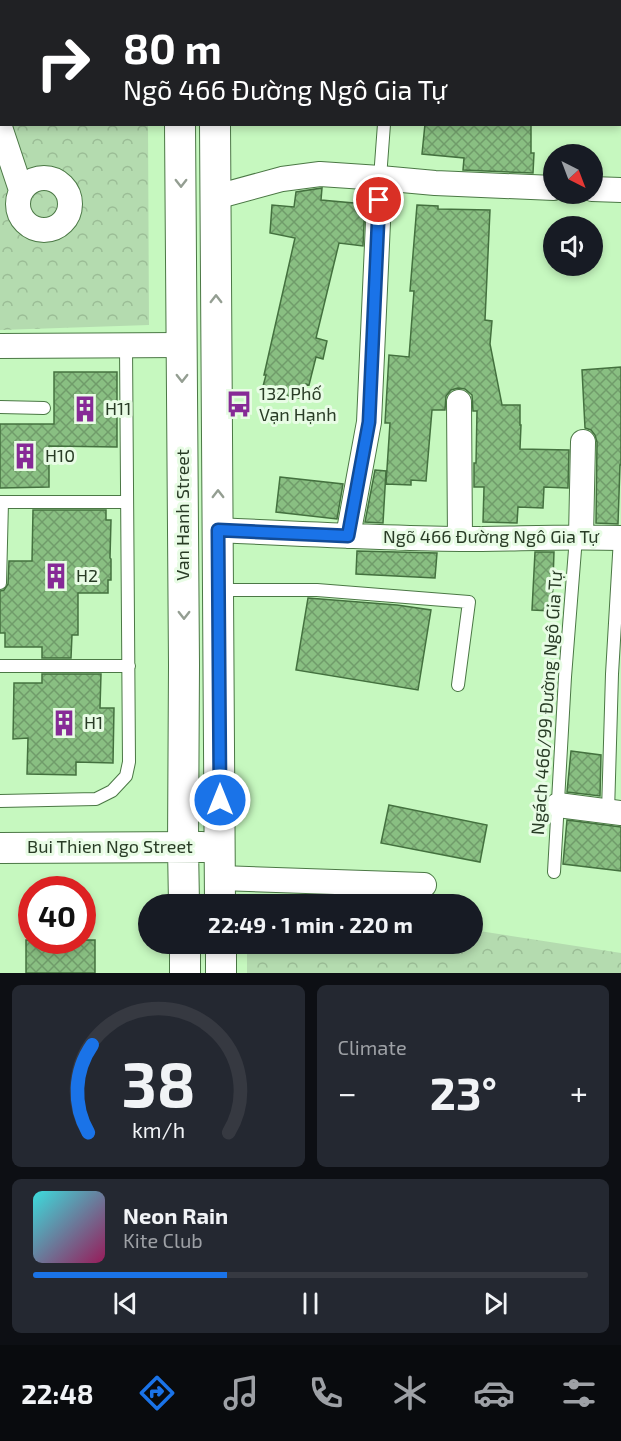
<!DOCTYPE html>
<meta charset="utf-8">
<style>
:root{--surface:#171b24;--page:#242831;--text:#f1f3f6;--muted:#9ea1a6;--line:#363941;--accent:#1a73e8}
body{margin:0;font-family:"Exo 2",sans-serif;background:var(--page);color:var(--text);height:100vh;display:flex;flex-direction:column;font-size:22px;white-space:nowrap}
*{box-sizing:border-box;margin:0}
p{font-size:20px;color:var(--muted)}
.icon{flex:none;width:33px;height:33px;fill:none;stroke:currentColor;stroke-width:2;stroke-linecap:round;stroke-linejoin:round}
.map{position:relative;height:973px;overflow:hidden}
.details{display:flex;flex-direction:column;gap:12px;padding:12px;background:#0d0f14;flex:1}
.details>*{flex:none}
.top-card{position:absolute;left:0px;top:0px;width:621px;height:126px;box-shadow:0 3px 9px #0003;background:#202124;color:#fff;overflow:hidden}
.needle{width:39px;rotate:138deg}
.fabs{position:absolute;left:543px;top:144px;display:grid;gap:12px}
.fabs a{display:grid;place-items:center;width:60px;height:60px;border-radius:50%;background:var(--surface);box-shadow:0 3px 9px #0003;font-size:30px}
.speed{position:absolute;left:18px;top:876px;display:flex;gap:12px;font-size:30px;font-weight:700;text-align:center}
.speed>*{display:grid;place-content:center;width:78px;height:78px;border-radius:50%;background:var(--surface);box-shadow:0 3px 9px #0003;line-height:1}
.speed .limit{border:9px solid #d22;background:#fff;color:#111}
.pin{position:absolute;display:grid;place-items:center;width:51px;height:51px;color:#fff;margin:-26px;border:3px solid #fff;border-radius:50%;box-shadow:0 2px 6px #0007}
.me{position:absolute;width:66px;margin:-33px;rotate:0deg;stroke-linejoin:round;filter:drop-shadow(0 0 4px #0008)}
.turn{display:flex;align-items:center;gap:21px;height:126px;padding:0 24px;font-size:27px}
.turn .icon{width:78px;height:78px;stroke-width:2.5}
.turn b{display:block;font-size:42px;line-height:51px}
.big{font-size:45px;font-weight:700;line-height:1.1}
.details .tile{flex:1;display:flex;flex-direction:column;justify-content:center;gap:9px;min-width:0;padding:0 21px;border-radius:9px;background:var(--page)}
.details .dial{align-items:center;gap:0}
.dial svg{height:156px;overflow:visible;fill:none;stroke:var(--line);stroke-width:7;stroke-linecap:round;text-anchor:middle}
.dial text{fill:var(--text);stroke:none}
.song{display:flex;align-items:center;gap:18px}
.cover{width:72px;height:72px;border-radius:9px;background:linear-gradient(135deg,hsl(180 70% 55%),hsl(330 70% 35%))}
.played{height:6px;border-radius:3px;background:linear-gradient(90deg,var(--accent) 35%,var(--line) 35%)}
.keys{display:flex;justify-content:space-around;direction:ltr}
.heat{display:flex;justify-content:space-between;align-items:center;font-size:33px;direction:ltr}
.details .tiles{flex:1;display:grid;gap:12px;grid-template-columns:1fr 1fr}
.tile:last-child{grid-column:span 2}
.trip{position:absolute;left:138px;top:894px;width:345px;height:60px;border-radius:30px;background:var(--surface);box-shadow:0 3px 9px #0003;font-weight:700;line-height:60px;text-align:center}
.tabs{display:flex;height:96px;justify-content:space-around;align-items:center;background:#090b0e;color:var(--muted)}
.tabs .icon{width:42px;height:42px}
.tabs .current{color:var(--accent)}
.tabs b{font-size:27px;color:var(--text)}
.map>svg:first-child{display:block}
.forest{fill:url(#forest-crowns)}
.building{fill:url(#building-cross-hatch);stroke:#44713f;stroke-width:1.5}
.lines{fill:none;stroke-linecap:round;stroke-linejoin:round}
.service-casing{stroke:#4b7845;stroke-width:14}
.minor-casing{stroke:#4b7845;stroke-width:26}
.tertiary-casing{stroke:#4b7845;stroke-width:32}
.service{stroke:#fff;stroke-width:12}
.minor{stroke:#fff;stroke-width:24}
.tertiary{stroke:#fff;stroke-width:30}
.oneway{stroke:#949e92}
.route-casing{stroke:#114b97;stroke-width:15}
.route{stroke:#1a73e8;stroke-width:10}
.labels{text-anchor:middle;stroke-width:6;stroke-linejoin:round;paint-order:stroke}
.poi-label{font-size:18px;fill:#293c26;stroke:#e8fce5;text-anchor:start}
.street-label{font-size:18px;fill:#293c26;stroke:#e8fce5}
</style>
<div class="map">
<svg width="621" height="973" viewBox="0 0 621 973">
<defs>
<pattern id="forest-crowns" width="20" height="18" patternUnits="userSpaceOnUse" patternTransform="scale(1.5)"><rect width="20" height="18" fill="#b4dbaf"/><path d="M2 6a3 3 0 1 1 6 0M12 15a3 3 0 1 1 6 0" fill="none" stroke="#9bbd96"/></pattern>
<pattern id="building-cross-hatch" width="8" height="8" patternUnits="userSpaceOnUse" patternTransform="scale(1.5)"><rect width="8" height="8" fill="#89bf82"/><path d="M0 0l8 8M0 8l8-8" fill="none" stroke="#709c6a"/></pattern>
</defs>
<rect width="100%" height="100%" fill="#c6f8bf"/>
<!-- forest -->
<path class="forest" d="M 0,65 L 2,65 L 2,124 L 148,125 L 149,325 L 0,330 Z
M 247,896 L 304,904 L 247,904 Z
M 473,930 L 621,953 L 621,973 L 247,973 L 247,944 L 472,944 Z"/>
<!-- building -->
<path class="building" d="M 425,124 L 531,124 L 531,153 L 534,153 L 533,173 L 463,170 L 464,158 L 422,154 Z
M 322,188 L 321,200 L 365,204 L 363,246 L 339,243 L 316,338 L 327,341 L 323,359 L 316,357 L 309,385 L 306,384 L 303,399 L 262,390 L 266,375 L 264,375 L 295,238 L 270,233 L 272,205 L 294,207 L 296,192 Z
M 417,205 L 438,206 L 438,209 L 490,210 L 485,320 L 492,321 L 490,344 L 502,405 L 520,405 L 520,425 L 521,425 L 520,449 L 569,450 L 568,488 L 544,487 L 543,508 L 518,507 L 517,523 L 483,522 L 484,487 L 474,487 L 474,463 L 476,463 L 477,411 L 473,411 L 472,395 L 465,389 L 458,388 L 451,390 L 446,396 L 445,410 L 432,410 L 426,481 L 411,480 L 411,485 L 386,484 L 390,423 L 385,423 L 389,355 L 409,357 L 414,291 L 410,291 Z
M 621,367 L 621,465 L 620,465 L 618,524 L 596,523 L 597,442 L 595,435 L 591,430 L 585,428 L 582,370 Z
M 54,372 L 117,372 L 117,447 L 49,446 L 49,487 L 0,488 L 0,424 L 54,424 Z
M 375,470 L 386,471 L 383,523 L 365,522 Z
M 280,477 L 343,484 L 337,519 L 276,512 Z
M 33,510 L 106,510 L 106,520 L 111,520 L 110,558 L 111,559 L 111,580 L 108,580 L 108,593 L 78,593 L 78,635 L 72,635 L 71,658 L 42,658 L 42,647 L 5,647 L 5,633 L 0,633 L 0,591 L 4,590 L 8,584 L 9,561 L 32,561 Z
M 357,551 L 437,553 L 435,578 L 356,574 Z
M 535,552 L 554,552 L 552,611 L 532,610 Z
M 308,598 L 397,605 L 431,610 L 418,690 L 296,670 Z
M 42,674 L 101,674 L 100,708 L 114,708 L 113,763 L 76,762 L 76,775 L 27,774 L 28,738 L 13,739 L 14,683 L 42,683 Z
M 571,751 L 601,755 L 600,796 L 567,792 Z
M 389,805 L 487,825 L 480,862 L 381,843 Z
M 567,820 L 621,827 L 621,871 L 563,864 Z
M 26,940 L 95,940 L 95,973 L 26,973 Z"/>
<g class="lines">
<!-- service casing -->
<g class="service-casing">
<path id="service" d="M 395,2 L 395,0
M 380,178 L 384,124
M 0,407 L 44,408
M 0,502 L 127,502
M 0,583 L 2,502
M 218,590 L 317,590 L 469,602 L 458,685
M 0,666 L 129,666
M 0,801 L 96,799 L 112,791 L 126,776 L 129,762 L 126,346
M 608,812 L 612,674 L 620,538
M 554,872 L 565,677 L 576,537"/>
</g>
<!-- minor casing -->
<g class="minor-casing">
<path id="minor" d="M 0,127 L 21,190
M18 204a26 26 0 1 1 52 0a26 26 0 1 1-52 0Z
M 592,189 L 621,190
M 216,197 L 282,179 L 320,174 L 380,178 L 435,183 L 554,188
M 0,346 L 182,345
M 459,402 L 460,539
M 218,530 C 299,534 380,538 461,539 C 514,539 568,536 621,538
M 348,536 L 369,422 L 380,178
M 581,537 L 583,442
M 558,805 L 621,813
M 220,878 L 424,885"/>
</g>
<!-- tertiary casing -->
<g class="tertiary-casing">
<path id="tertiary" d="M 180,0 L 180,2
M 214,0 L 214,2
M 0,45 L 2,45
M 180,124 L 184,665 L 183,847 L 184,904
M 215,124 L 220,904
M 0,848 L 202,847
M 185,944 L 185,973
M 221,944 L 221,973"/>
</g>
<!-- service -->
<use href="#service" class="service"/>
<!-- minor -->
<use href="#minor" class="minor"/>
<!-- tertiary -->
<use href="#tertiary" class="tertiary"/>
</g>
<!-- one-way arrows -->
<defs><path id="oneway-chevron" d="M-2-3.5L2.5 0L-2 3.5" fill="none" stroke-width="1.6" stroke-linecap="round" stroke-linejoin="round" transform="scale(1.5)"/></defs>
<g class="oneway">
<use href="#oneway-chevron" transform="translate(181 183) rotate(90)"/>
<use href="#oneway-chevron" transform="translate(216 299) rotate(-90)"/>
<use href="#oneway-chevron" transform="translate(182 378) rotate(90)"/>
<use href="#oneway-chevron" transform="translate(218 494) rotate(-90)"/>
<use href="#oneway-chevron" transform="translate(184 615) rotate(90)"/>
</g>
<g class="lines">
<!-- route casing -->
<g class="route-casing">
<path id="route" d="M 220,800 L 218,530 L 348,536 L 369,422 L 379,200"/>
</g>
<!-- route -->
<use href="#route" class="route"/>
</g>
<!-- icons -->
<defs>
<g id="bus-bare" transform="scale(2.07)"><path d="M-5-6H5V4H4V6H2V4H-2V6H-4V4H-5ZM-3.5-4V0h7V-4ZM-3.5 1.2v1.5H-2V1.2ZM2 1.2v1.5H3.5V1.2Z" fill="#862a96" stroke="#e8fce5" stroke-width="2.5" paint-order="stroke"/></g>
<g id="building-bare" transform="scale(2.07)"><path d="M-4-6H4V6H1V3H-1V6H-4ZM-2.5-4.3h1.7v1.8h-1.7ZM.8-4.3h1.7v1.8H.8ZM-2.5-1h1.7V.8h-1.7ZM.8-1h1.7V.8H.8Z" fill="#862a96" stroke="#e8fce5" stroke-width="2.5" paint-order="stroke"/></g>
</defs>
<g fill-rule="evenodd">
<use href="#bus-bare" x="239" y="404"/>
<use href="#building-bare" x="85" y="409"/>
<use href="#building-bare" x="25" y="456"/>
<use href="#building-bare" x="56" y="576"/>
<use href="#building-bare" x="64" y="723"/>
</g>
<g class="labels">
<!-- poi labels -->
<g class="poi-label">
<text x="259" y="400">132 Phố<tspan x="259" dy="21">Vạn Hạnh</tspan></text>
<text x="105" y="415">H11</text>
<text x="45" y="462">H10</text>
<text x="76" y="582">H2</text>
<text x="84" y="729">H1</text>
</g>
<!-- street labels -->
<g class="street-label">
<text transform="translate(183 515) rotate(-90)" y="6">Van Hanh Street</text>
<text x="491" y="543">Ngõ 466 Đường Ngô Gia Tự</text>
<text transform="translate(547 703) rotate(-86)" y="6">Ngách 466/99 Đường Ngô Gia Tự</text>
<text x="110" y="853">Bui Thien Ngo Street</text>
</g>
</g>
</svg>
<div class="fabs">
<a><svg class="needle" viewBox="-14 -14 28 28"><path d="M0-13l5 13h-10z" fill="#e53935"/><path d="M0 13l5-13h-10z" fill="#9ea1a6"/></svg></a>
<a><svg class="icon" aria-label="sound" viewBox="0 0 24 24"><path d="M4 9h4l5-4v14l-5-4H4zM17 9q2 3 0 6"/></svg></a>
</div>
<div class="speed"><div class="limit">40</div></div>
<div class="pin" style="left:379px;top:200px;background:#d93025"><svg class="icon" aria-label="arrive" viewBox="0 0 24 24"><path d="M6 21V4h12l-3 4 3 4H6"/></svg></div>
<svg class="me" style="left:220px;top:800px" viewBox="-20 -20 40 40"><circle r="17" fill="#1a73e8" stroke="#fff" stroke-width="3"/><path d="M0-11L8 9 0 5-8 9z" fill="#fff"/></svg>
<div class="trip">22:49 · 1 min · 220 m</div>
<div class="top-card">
<div class="turn"><svg class="icon" aria-label="right" viewBox="0 0 24 24"><path d="M7 20v-9h11M14 6l5 5-5 5"/></svg><div><b>80 m</b>Ngõ 466 Đường Ngô Gia Tự</div></div>
</div>
</div>
<section class="details">
<div class="tiles">
<div class="tile dial"><svg viewBox="0 0 100 80">
<path d="M14 69A42 42 0 1 1 86 69"/>
<path d="M14 69A42 42 0 0 1 16 24" stroke="#1a73e8"/>
<text x="50" y="56" font-size="32" font-weight="700">38</text>
<text x="50" y="72" font-size="11">km/h</text>
</svg></div>
<div class="tile"><p>Climate</p>
<div class="heat"><a>−</a><b class="big">23°</b><a>+</a></div>
</div>
<div class="tile">
<div class="song"><i class="cover"></i><div><b>Neon Rain</b><p>Kite Club</p></div></div>
<div class="played"></div>
<div class="keys"><svg class="icon" aria-label="previous" viewBox="0 0 24 24"><path d="M18 5L8 12l10 7zM5 5v14"/></svg><svg class="icon" aria-label="pause" viewBox="0 0 24 24"><path d="M8 5v14M16 5v14"/></svg><svg class="icon" aria-label="next" viewBox="0 0 24 24"><path d="M6 5l10 7-10 7zM19 5v14"/></svg></div>
</div>
</div>
</section>
<nav class="tabs">
<b>22:48</b>
<svg class="icon current" aria-label="directions" viewBox="0 0 24 24"><path d="M12 3l9 9-9 9-9-9zM9 14v-3h6M13 9l2 2-2 2"/></svg>
<svg class="icon" aria-label="music" viewBox="0 0 24 24"><path d="M9 18V5l10-2v13"/><circle cx="6" cy="18" r="3"/><circle cx="16" cy="16" r="3"/></svg>
<svg class="icon" aria-label="phone" viewBox="0 0 24 24"><path d="M5 4h4l2 5-3 2q2 4 5 5l2-3 5 2v4C11 20 4 13 5 4z"/></svg>
<svg class="icon" aria-label="climate" viewBox="0 0 24 24"><path d="M12 3v18M4 7l16 10M4 17L20 7"/></svg>
<svg class="icon" aria-label="car" viewBox="0 0 24 24"><path d="M5 17H2v-5l4-1 3-4h7l3 4 3 1v5h-3M9 17h6M6 11h13"/><circle cx="7" cy="17" r="2"/><circle cx="17" cy="17" r="2"/></svg>
<svg class="icon" aria-label="filters" viewBox="0 0 24 24"><path d="M4 7h16M4 17h16"/><circle cx="9" cy="7" r="2"/><circle cx="15" cy="17" r="2"/></svg>
</nav>
